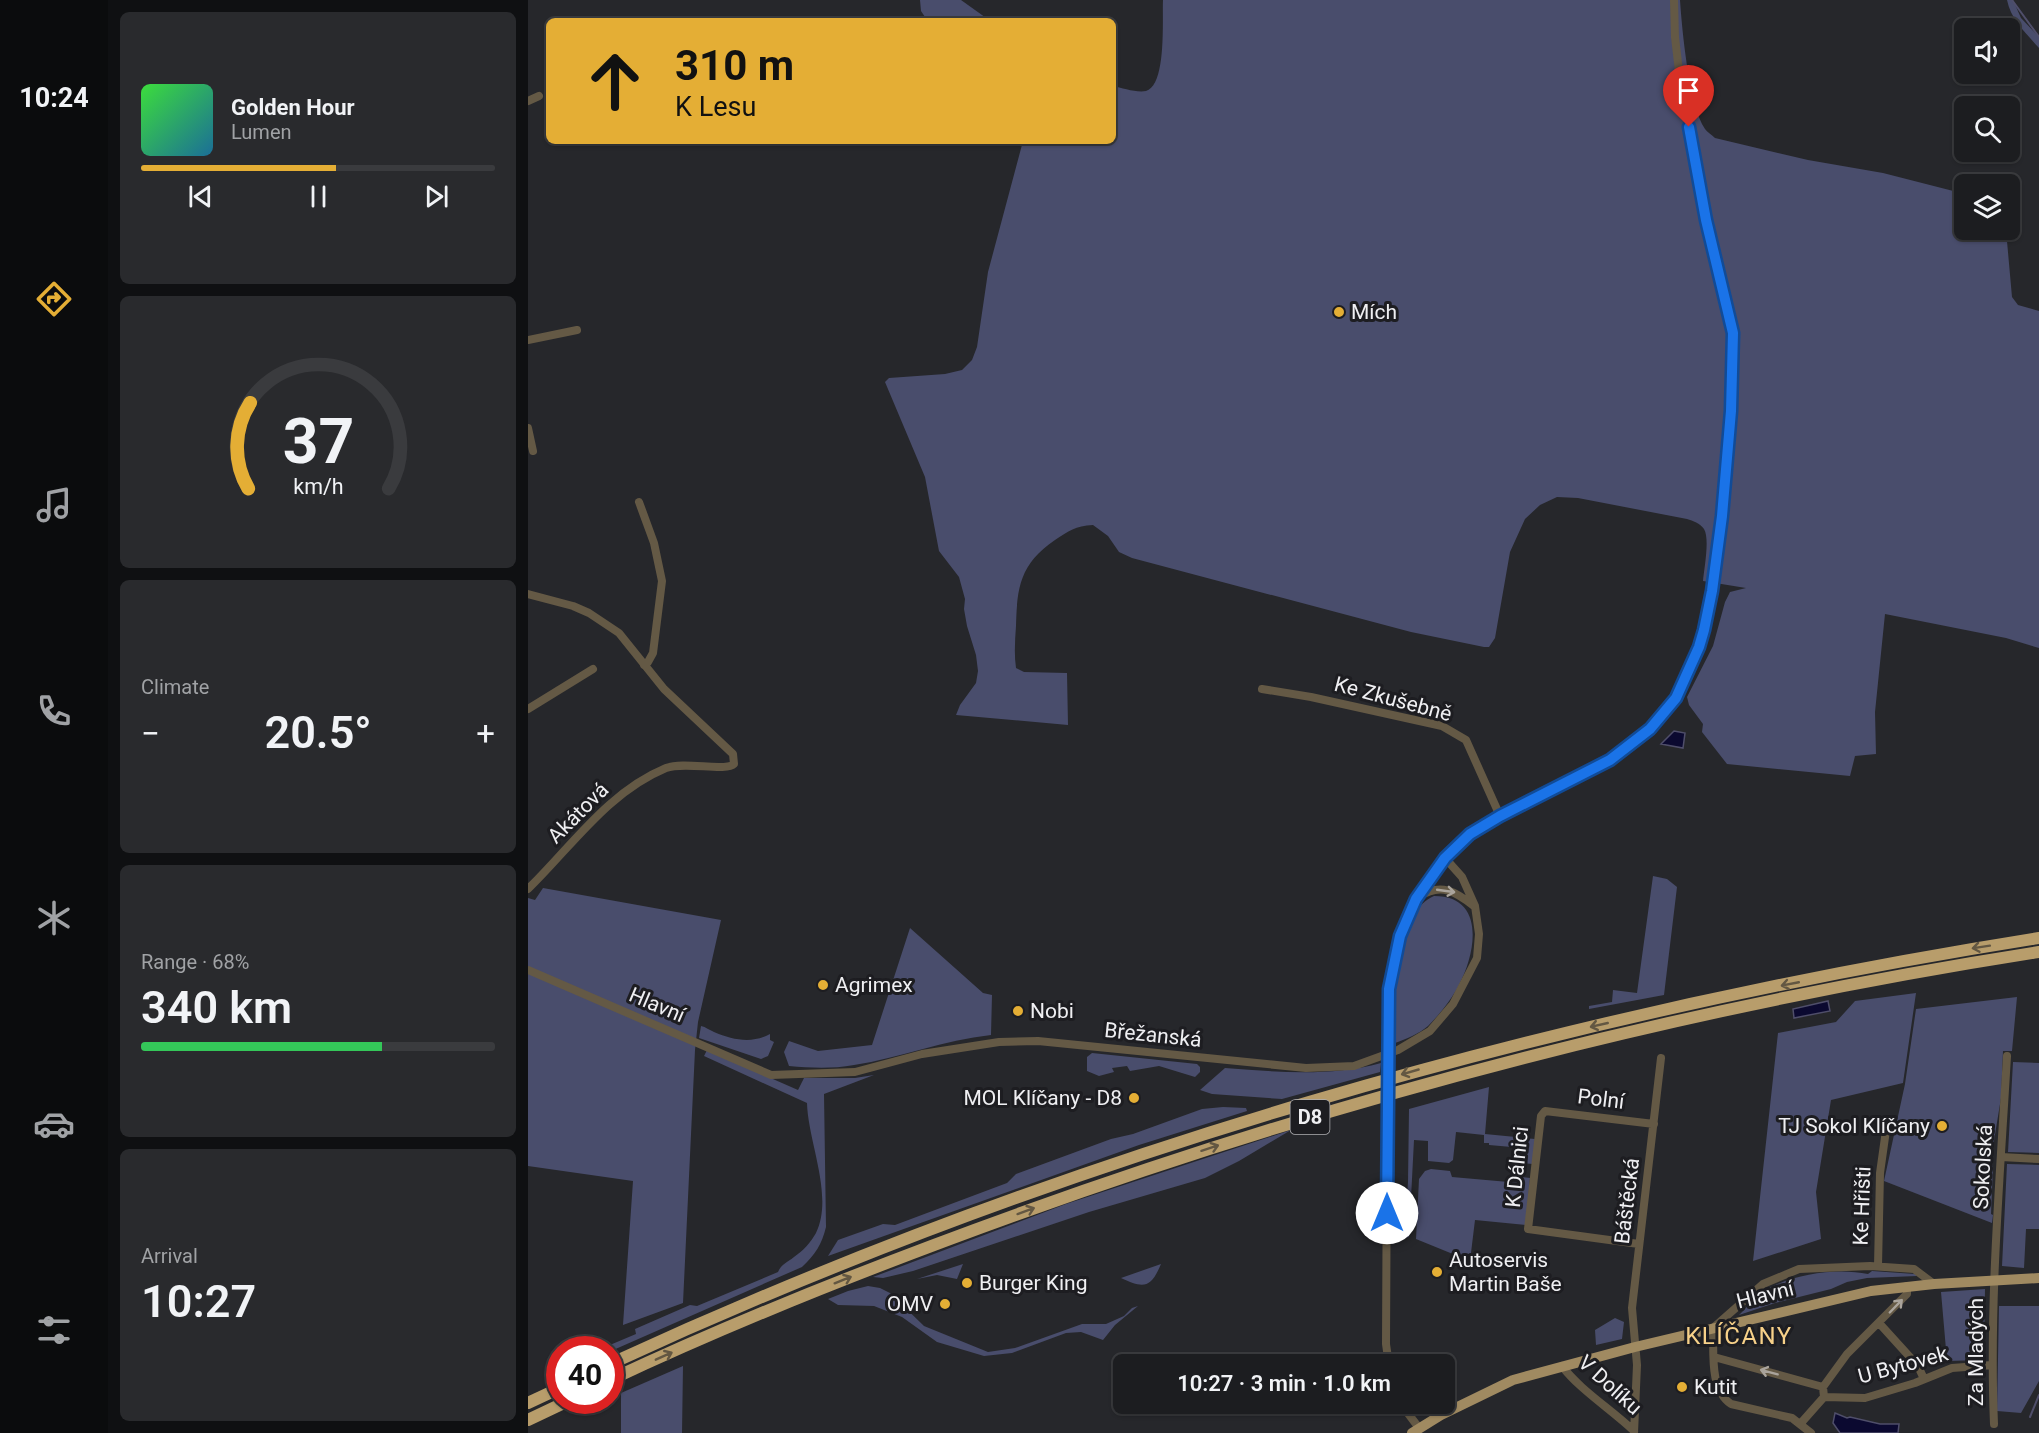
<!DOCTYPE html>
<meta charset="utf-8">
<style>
:root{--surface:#1c1d20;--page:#292a2d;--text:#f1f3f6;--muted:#a0a2a5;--line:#3a3b3e;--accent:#e4ae35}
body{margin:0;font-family:Roboto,sans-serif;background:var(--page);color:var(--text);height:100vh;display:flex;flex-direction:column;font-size:22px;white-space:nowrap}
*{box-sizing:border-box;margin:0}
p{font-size:20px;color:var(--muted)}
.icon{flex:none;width:33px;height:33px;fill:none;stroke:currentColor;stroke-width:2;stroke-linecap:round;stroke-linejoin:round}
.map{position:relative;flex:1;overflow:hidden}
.panel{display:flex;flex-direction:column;gap:12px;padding:12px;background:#0f1012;width:420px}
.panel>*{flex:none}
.guide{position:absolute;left:18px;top:18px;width:570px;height:126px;border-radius:9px;box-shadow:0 2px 4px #0004,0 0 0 2px var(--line);background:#e4ae35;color:#111;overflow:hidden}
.fabs{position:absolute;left:1426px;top:18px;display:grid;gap:12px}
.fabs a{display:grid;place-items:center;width:66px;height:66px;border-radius:9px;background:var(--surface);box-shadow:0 2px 4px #0004,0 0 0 2px var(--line);font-size:30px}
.speed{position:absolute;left:18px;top:1336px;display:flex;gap:12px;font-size:30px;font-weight:700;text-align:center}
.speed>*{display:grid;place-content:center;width:78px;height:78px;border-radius:50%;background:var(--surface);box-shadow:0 2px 4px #0004,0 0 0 2px var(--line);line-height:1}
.speed .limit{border:9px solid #d22;background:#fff;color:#111}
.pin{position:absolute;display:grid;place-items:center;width:51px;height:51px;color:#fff;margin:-62px -26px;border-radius:50% 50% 50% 0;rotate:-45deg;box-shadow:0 0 6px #0007}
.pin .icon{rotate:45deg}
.me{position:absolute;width:66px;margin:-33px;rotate:0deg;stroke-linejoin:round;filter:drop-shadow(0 0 4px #0008)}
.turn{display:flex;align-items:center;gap:21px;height:126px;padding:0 30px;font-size:27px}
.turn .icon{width:78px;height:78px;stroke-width:2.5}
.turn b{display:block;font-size:42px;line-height:51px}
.big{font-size:45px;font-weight:600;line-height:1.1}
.panel .card{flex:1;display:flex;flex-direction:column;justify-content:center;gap:9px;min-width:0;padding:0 21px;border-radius:9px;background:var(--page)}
.panel .dial{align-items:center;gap:0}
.dial svg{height:156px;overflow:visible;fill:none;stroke:var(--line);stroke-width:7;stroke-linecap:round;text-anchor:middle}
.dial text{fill:var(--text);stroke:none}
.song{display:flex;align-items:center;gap:18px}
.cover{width:72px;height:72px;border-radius:9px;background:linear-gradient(135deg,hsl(120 70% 55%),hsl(200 70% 35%))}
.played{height:6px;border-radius:3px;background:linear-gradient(90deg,var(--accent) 55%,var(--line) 55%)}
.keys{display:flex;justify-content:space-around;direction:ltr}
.heat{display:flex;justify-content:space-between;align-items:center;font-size:33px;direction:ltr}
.charge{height:9px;border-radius:4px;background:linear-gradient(90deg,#34c759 68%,var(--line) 0)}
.trip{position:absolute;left:585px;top:1354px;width:342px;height:60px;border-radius:9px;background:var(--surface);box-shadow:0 2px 4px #0004,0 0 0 2px var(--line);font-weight:600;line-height:60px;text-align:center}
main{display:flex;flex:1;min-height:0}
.dock{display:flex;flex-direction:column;width:108px;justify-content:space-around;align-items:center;background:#0b0c0d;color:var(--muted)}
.dock .icon{width:42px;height:42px}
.dock .selected{color:var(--accent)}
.dock b{font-size:27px;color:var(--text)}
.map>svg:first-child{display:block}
.green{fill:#494d6c}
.water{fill:#0b0930;stroke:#4f4e6a;stroke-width:1.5}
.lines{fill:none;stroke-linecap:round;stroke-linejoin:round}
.stream{stroke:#4f4e6a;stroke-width:2}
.minor{stroke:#645945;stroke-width:8}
.major{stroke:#a08a61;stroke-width:10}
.highway{stroke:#b89d6b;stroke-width:12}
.minor-bridge{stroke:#645945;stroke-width:8}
.oneway{stroke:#aaa49c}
.oneway2{stroke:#635742}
.route-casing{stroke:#114b97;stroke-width:15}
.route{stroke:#1a73e8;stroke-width:10}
.poi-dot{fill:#e4ae35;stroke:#1d1d21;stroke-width:2}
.labels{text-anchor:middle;stroke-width:6;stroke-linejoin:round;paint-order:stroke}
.shield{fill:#1d1d21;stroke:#b0b0b3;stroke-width:1.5}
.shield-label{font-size:20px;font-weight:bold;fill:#efeff2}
.poi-label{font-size:21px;fill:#efeff2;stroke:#1d1d21;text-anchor:start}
.street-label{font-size:21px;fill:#efeff2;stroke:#1d1d21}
.quarter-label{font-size:24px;letter-spacing:1.5px;fill:#f7d189;stroke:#1d1d21}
</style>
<main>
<nav class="dock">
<b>10:24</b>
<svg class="icon selected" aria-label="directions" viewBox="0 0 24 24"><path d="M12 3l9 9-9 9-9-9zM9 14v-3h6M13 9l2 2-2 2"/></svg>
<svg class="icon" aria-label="music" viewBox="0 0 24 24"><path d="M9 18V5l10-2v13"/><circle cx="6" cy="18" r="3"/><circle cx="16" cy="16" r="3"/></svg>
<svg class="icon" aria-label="phone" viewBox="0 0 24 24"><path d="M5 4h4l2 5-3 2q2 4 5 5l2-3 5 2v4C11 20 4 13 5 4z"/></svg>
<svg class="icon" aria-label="climate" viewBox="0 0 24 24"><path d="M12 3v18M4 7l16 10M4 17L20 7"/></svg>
<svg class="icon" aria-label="car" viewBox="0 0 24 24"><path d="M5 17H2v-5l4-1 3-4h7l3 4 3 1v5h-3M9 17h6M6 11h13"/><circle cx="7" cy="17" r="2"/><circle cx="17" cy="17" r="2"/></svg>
<svg class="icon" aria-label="filters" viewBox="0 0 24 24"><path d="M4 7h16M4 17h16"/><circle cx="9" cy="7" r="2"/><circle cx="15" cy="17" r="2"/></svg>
</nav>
<section class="panel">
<div class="card">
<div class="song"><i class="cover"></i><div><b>Golden Hour</b><p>Lumen</p></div></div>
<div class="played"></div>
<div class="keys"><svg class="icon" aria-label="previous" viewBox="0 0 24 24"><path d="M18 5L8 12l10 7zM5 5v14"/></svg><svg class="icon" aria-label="pause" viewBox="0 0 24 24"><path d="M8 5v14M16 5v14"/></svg><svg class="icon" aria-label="next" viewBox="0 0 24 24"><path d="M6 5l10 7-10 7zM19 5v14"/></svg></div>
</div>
<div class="card dial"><svg viewBox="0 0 100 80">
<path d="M14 69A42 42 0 1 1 86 69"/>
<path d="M14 69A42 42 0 0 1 15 25" stroke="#e4ae35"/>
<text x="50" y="56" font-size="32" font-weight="700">37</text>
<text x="50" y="72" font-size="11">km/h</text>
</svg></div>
<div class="card"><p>Climate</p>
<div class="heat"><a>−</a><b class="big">20.5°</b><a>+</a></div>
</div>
<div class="card"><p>Range · 68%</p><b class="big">340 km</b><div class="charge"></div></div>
<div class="card"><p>Arrival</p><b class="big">10:27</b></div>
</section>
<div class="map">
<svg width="1511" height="1433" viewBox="0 0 1511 1433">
<rect width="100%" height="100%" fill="#26272b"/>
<!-- green -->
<path class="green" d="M 392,0 L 433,0 L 461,20 C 445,25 415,18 397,17 L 393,11 Z
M 635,0 L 1152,0 C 1154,29 1161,106 1177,129 C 1179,132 1184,135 1187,138 L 1280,160 L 1355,173 L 1437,194 L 1437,230 L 1478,230 L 1484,297 L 1490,305 L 1511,311 L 1511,648 L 1478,638 L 1357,614 L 1347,712 L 1348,754 L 1327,756 L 1322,776 L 1199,764 L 1174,732 L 1175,724 L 1161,705 L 1159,697 L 1185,646 L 1197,602 L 1202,592 L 1218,588 L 1175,581 C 1176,569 1182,539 1176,529 C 1172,523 1165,521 1159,519 L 1050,498 L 1029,497 L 1012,505 L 997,519 L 982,552 L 967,638 L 961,647 L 956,647 L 883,632 L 604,558 L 591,552 L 580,536 L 565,525 C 547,526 541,531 527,540 C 492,564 489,587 488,626 C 487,640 486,654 488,668 L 496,672 L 539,673 L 540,725 L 428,715 L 432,705 L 448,683 L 450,671 L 448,655 L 439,626 L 436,609 L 437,599 L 431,577 L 411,551 L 397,477 L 357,382 L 361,378 L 417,374 L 434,370 L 444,360 L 449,347 L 460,272 L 495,141 L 585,141 L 585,86 C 594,88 609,93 618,91 C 639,85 634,18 635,0 Z
M 1479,0 L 1485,0 L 1493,18 L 1511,37 L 1511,48 C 1498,33 1483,20 1479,0 Z
M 1125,876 L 1139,879 L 1149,887 L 1136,995 L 1061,1009 L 1061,1006 L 1084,1002 L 1085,990 L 1109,993 Z
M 15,888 L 193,920 L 170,1022 L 167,1050 L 155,1303 L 95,1325 L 105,1181 L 0,1166 L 0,898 L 7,900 Z
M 906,896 C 958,896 948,953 931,985 C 924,999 911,1015 900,1026 C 891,1034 878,1039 867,1043 C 867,1005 865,913 906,896 Z
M 382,928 L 455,993 L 464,995 L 463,1035 C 416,1040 372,1058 326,1065 C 304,1069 283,1068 261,1066 L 256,1052 L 261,1041 L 290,1051 L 344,1045 Z
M 1388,993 L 1375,1083 L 1303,1100 L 1288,1192 L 1293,1239 L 1225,1261 L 1250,1033 L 1308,1022 L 1327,1001 Z
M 1489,997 L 1484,1051 L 1475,1051 L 1473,1098 L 1462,1165 L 1465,1166 L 1463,1214 L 1465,1215 L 1464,1223 L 1356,1181 L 1377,1084 L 1388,1009 Z
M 173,1026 C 178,1027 181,1030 186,1032 C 205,1040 224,1044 242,1034 L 242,1040 L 246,1042 L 240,1056 L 233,1059 L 171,1038 Z
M 179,1050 L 270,1090 L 276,1078 L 327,1078 L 346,1075 L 296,1094 L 298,1227 C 294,1244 287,1255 274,1267 L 83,1351 L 70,1350 L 108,1334 L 107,1329 L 162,1305 L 169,1306 L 250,1272 C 254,1263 259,1263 266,1257 C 275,1251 283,1242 288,1233 C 306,1196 280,1142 279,1103 L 176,1056 Z
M 564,1053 L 669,1064 L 672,1067 L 672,1072 L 667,1077 L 631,1066 L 602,1071 L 599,1066 L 584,1068 L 586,1072 L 571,1076 L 559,1071 L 559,1057 Z
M 1485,1062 L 1511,1063 L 1511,1153 L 1480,1152 Z
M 853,1063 L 852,1072 L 754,1099 L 684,1094 L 672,1090 L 697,1068 C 749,1072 802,1077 853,1063 Z
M 961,1087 L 957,1134 L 1007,1139 L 1005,1164 L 994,1163 L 995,1148 L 961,1145 L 961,1143 L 956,1143 L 956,1135 L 928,1132 L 925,1160 L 921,1163 L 900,1161 L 900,1141 L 886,1140 L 881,1237 L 876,1238 L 880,1182 L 881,1109 Z
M 695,1107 L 718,1108 L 719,1111 L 611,1145 L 300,1256 L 310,1240 L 355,1224 L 367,1225 L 479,1183 L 488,1174 L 583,1139 L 605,1134 L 674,1109 Z
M 763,1130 L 711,1161 L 677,1178 L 561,1212 L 385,1271 L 355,1278 L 345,1277 L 538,1204 Z
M 1479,1164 L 1511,1165 L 1511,1229 L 1498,1229 L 1496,1268 L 1474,1266 Z
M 903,1169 L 922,1171 L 924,1177 L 992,1183 L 993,1177 L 1002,1178 L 998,1225 L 947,1220 L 942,1261 L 888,1239 L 891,1179 L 897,1171 Z
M 435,1264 L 429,1279 L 409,1275 L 389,1279 Z
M 633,1264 C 623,1288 616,1289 593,1278 Z
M 1344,1271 L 1387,1274 L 1389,1276 L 1339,1278 L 1319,1282 L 1303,1289 L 1247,1303 L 1211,1315 C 1218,1309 1224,1300 1231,1295 C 1258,1274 1308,1267 1340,1274 Z
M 340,1286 L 352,1288 L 362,1293 L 396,1326 L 460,1352 L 487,1348 L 554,1324 L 578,1324 L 596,1316 L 604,1308 L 610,1306 L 587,1325 L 575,1340 L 553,1332 L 538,1333 L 484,1353 L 456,1356 L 409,1342 L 374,1317 L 346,1306 L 310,1305 L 300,1299 L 320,1291 Z
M 1457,1289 L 1456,1360 L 1419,1361 L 1413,1292 Z
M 1471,1306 L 1511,1306 L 1511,1381 L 1493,1413 L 1469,1411 Z
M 1087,1318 L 1096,1322 L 1094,1339 L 1068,1345 L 1067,1330 Z
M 155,1366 L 154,1433 L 93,1433 L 93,1393 Z"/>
<!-- water -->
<path class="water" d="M 1146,731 L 1157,733 L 1155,748 L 1133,744 Z
M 1300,1001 L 1302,1011 L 1266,1018 L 1265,1009 Z
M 1307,1413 L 1319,1418 L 1322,1417 L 1352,1424 L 1371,1424 L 1370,1433 L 1312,1433 L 1305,1423 Z"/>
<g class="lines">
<!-- stream -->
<path class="stream" d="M 1484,0 L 1511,37
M 1502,1417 L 1511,1395"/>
<!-- minor -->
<path class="minor" d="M 0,101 L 11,96
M 0,340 L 49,330
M 0,428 L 5,451
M 111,502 L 126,543 L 134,581 L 125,653 L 120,662 L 116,665
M 0,594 L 45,606 L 61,613 L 91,633 L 136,689 L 205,754 L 206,764 C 198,772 156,761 138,768 C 80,792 44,846 0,889
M 734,689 L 783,697 L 914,726 L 938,740 L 972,816
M 0,709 L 65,669
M 891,897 C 913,882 928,892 946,906
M 0,970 L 243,1075 L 327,1072 L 394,1054 L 471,1042 L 510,1041 L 778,1068 L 826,1066 L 870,1050 L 902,1031 L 925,1004 L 949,958 L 951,934 L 947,906 L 934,877 L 917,858
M 861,1028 L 861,989 L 872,936 L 888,899 L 917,858 L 942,834 L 972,816 L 1082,760 L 1122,729 L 1148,698 L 1171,647 L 1181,612 L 1194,516 L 1202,411 L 1205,333 L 1178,220 L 1152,80 L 1147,37 L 1146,0
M 859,1141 L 858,1344 L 861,1365
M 1473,1157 L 1511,1159
M 1111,1244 L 1000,1229 L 1013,1116 L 1017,1111 L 1126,1124
M 1350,1266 L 1352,1173 L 1359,1123
M 1351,1323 L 1390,1366 L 1396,1379
M 1186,1357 L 1295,1387
M 1034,1366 C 1051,1389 1084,1410 1106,1431
M 1296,1397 L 1337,1398 L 1387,1383 L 1424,1368 L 1464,1365
M 873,1404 L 891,1428
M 1273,1423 L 1296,1397 L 1295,1387 L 1319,1354 L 1379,1294 L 1379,1286
M 1466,1424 C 1461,1302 1472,1178 1479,1056
M 1106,1433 L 1109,1365 L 1104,1308 L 1133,1058
M 1283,1433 L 1264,1418 L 1203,1404 C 1181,1389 1186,1352 1185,1328 L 1235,1284 L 1271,1269 L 1342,1266 L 1386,1269 L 1406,1284"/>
<!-- major -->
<path class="major" d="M 884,1433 L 913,1415 L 985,1380 L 1107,1347 L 1343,1291 L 1406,1284 L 1511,1278"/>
<!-- highway -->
<path class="highway" d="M 82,1364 C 535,1155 1019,1016 1511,938
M 82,1380 C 216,1317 354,1263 493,1213 C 823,1094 1164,1006 1511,952
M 0,1403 L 32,1388
M 0,1420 L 40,1401"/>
<!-- minor-bridge -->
<path class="minor-bridge" d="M 859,1141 L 861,1028"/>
</g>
<!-- one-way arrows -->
<defs><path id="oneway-shaft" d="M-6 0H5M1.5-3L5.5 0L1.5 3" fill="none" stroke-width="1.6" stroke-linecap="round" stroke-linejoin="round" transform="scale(1.5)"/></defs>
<g class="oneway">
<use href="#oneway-shaft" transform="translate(918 891) rotate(8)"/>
<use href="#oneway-shaft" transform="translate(1368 1306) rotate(-46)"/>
<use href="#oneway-shaft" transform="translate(1241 1372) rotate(-165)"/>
</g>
<g class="oneway2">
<use href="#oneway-shaft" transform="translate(1453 947) rotate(171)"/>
<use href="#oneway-shaft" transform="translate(1262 984) rotate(169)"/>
<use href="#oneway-shaft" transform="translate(1071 1025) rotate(167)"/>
<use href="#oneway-shaft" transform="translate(882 1072) rotate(164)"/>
<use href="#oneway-shaft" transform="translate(682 1148) rotate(-18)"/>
<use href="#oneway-shaft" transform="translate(498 1211) rotate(-20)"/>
<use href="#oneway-shaft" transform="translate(315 1280) rotate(-22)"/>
<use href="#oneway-shaft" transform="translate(136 1356) rotate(-24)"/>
</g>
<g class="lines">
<!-- route casing -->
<g class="route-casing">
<path id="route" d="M 859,1213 L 861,989 L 872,936 L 888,899 L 917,858 L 942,834 L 972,816 L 1082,760 L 1122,729 L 1148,698 L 1171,647 L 1176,630 L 1184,591 L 1194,516 L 1203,411 L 1205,333 L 1178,220 L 1161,127"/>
</g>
<!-- route -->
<use href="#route" class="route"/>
</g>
<!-- markers -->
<g class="poi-dot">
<circle cx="811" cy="312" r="6"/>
<circle cx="295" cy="985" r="6"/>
<circle cx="490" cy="1011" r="6"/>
<circle cx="606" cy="1098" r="6"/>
<circle cx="1414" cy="1126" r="6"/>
<circle cx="909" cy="1272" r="6"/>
<circle cx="439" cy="1283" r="6"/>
<circle cx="417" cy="1304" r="6"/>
<circle cx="1154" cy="1387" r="6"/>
</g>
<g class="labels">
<!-- shield labels -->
<rect class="shield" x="762.5" y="1100" width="39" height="34" rx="4.5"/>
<g class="shield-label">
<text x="782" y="1124">D8</text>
</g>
<!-- poi labels -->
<g class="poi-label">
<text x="823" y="319">Mích</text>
<text x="307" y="992">Agrimex</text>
<text x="502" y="1018">Nobi</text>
<text x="594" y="1105" text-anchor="end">MOL Klíčany - D8</text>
<text x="1402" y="1133" text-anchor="end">TJ Sokol Klíčany</text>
<text x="921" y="1267">Autoservis<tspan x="921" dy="24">Martin Baše</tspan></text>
<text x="451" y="1290">Burger King</text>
<text x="405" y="1311" text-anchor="end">OMV</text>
<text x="1166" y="1394">Kutit</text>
</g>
<!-- street labels -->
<g class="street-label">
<text transform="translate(865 699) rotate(15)" y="7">Ke Zkušebně</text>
<text transform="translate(50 813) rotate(-45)" y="7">Akátová</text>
<text transform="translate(129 1005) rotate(23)" y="7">Hlavní</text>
<text transform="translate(625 1035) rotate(6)" y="7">Břežanská</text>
<text transform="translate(1073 1099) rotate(7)" y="7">Polní</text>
<text transform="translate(989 1167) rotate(-84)" y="7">K Dálnici</text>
<text transform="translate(1455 1167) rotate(-87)" y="7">Sokolská</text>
<text transform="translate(1099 1201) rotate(-83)" y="7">Báštěcká</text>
<text transform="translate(1334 1206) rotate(-88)" y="7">Ke Hřišti</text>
<text transform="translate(1237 1295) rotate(-14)" y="7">Hlavní</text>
<text transform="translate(1448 1352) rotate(-90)" y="7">Za Mladých</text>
<text transform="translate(1375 1365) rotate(-15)" y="7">U Bytovek</text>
<text transform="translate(1082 1385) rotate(42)" y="7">V Dolíku</text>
</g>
<!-- quarter labels -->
<g class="quarter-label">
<text x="1211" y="1344">KLÍČANY</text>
</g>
</g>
</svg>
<div class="fabs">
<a><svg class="icon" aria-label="sound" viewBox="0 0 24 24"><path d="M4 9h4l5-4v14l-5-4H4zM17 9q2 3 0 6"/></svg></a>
<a><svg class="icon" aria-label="search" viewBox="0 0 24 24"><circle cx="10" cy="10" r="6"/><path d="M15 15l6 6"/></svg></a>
<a><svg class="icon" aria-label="layers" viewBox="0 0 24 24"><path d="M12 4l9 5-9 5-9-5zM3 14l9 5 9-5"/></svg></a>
</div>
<div class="speed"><div class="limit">40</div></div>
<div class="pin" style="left:1161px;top:127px;background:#d93025"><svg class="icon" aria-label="arrive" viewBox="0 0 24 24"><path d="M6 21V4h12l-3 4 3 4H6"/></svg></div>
<svg class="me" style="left:859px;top:1213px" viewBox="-20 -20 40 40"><circle r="19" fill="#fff"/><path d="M0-13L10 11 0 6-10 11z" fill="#1a73e8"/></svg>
<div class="trip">10:27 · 3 min · 1.0 km</div>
<div class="guide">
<div class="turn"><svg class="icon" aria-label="ahead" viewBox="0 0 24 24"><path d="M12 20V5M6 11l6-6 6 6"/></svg><div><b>310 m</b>K Lesu</div></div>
</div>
</div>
</main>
